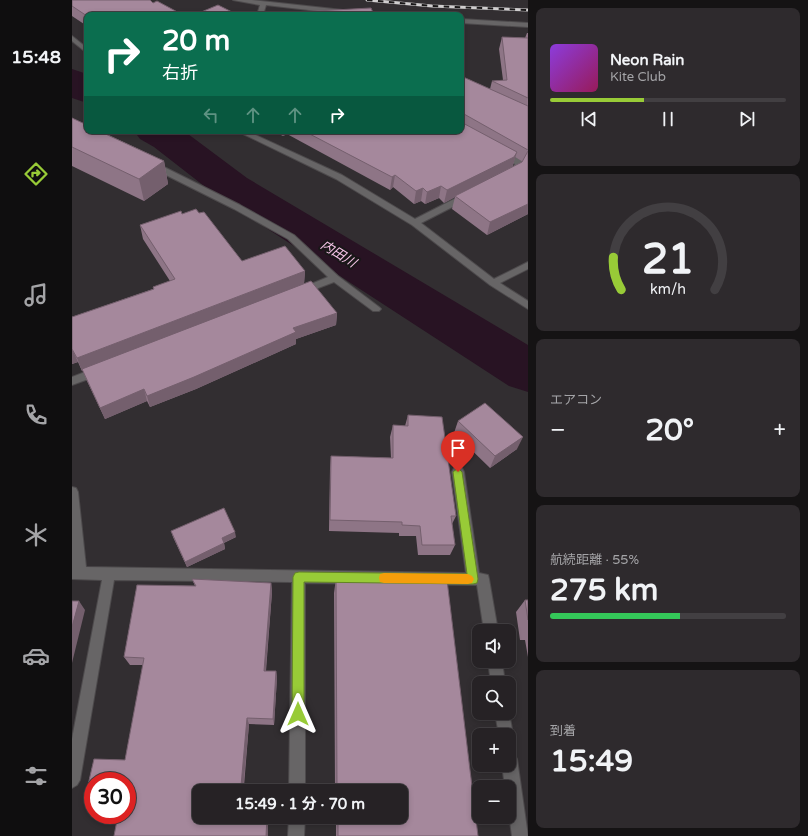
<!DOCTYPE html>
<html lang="ja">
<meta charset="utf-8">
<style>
:root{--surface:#262225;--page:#2e2a2d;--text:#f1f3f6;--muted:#a4a4a7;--line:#423f42;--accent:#98cb37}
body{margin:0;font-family:"Varela Round","Noto Sans JP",sans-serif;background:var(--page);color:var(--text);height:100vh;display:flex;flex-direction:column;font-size:15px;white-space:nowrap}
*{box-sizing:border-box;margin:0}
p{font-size:13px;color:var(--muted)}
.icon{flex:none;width:22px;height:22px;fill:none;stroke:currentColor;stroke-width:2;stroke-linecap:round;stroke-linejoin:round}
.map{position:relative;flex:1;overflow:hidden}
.sheet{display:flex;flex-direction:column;gap:8px;padding:8px;background:#151314;width:280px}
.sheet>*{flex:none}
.hud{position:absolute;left:12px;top:12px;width:380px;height:122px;border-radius:8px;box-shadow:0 2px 6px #0003,0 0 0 1px var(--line);background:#0b6e4f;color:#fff;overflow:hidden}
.buttons{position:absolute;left:400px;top:624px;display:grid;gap:8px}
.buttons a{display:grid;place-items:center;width:44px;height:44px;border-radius:8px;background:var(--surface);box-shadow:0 2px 6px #0003,0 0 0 1px var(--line);font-size:20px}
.speed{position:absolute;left:12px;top:772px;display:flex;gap:8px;font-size:20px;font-weight:700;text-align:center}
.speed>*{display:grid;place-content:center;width:52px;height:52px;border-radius:50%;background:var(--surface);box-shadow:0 2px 6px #0003,0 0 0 1px var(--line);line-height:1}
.speed .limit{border:6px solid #d22;background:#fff;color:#111}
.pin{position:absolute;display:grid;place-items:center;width:34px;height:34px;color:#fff;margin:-41px -17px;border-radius:50% 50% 50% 0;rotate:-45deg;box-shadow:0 0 4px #0007}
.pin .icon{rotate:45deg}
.me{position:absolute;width:44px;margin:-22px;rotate:0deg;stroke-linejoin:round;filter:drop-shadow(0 0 3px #0008)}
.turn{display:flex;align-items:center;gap:14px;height:84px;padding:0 12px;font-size:18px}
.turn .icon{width:52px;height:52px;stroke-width:2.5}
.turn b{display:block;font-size:28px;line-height:34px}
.lanes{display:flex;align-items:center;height:38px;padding:0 12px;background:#0003;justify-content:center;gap:20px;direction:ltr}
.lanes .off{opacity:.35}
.big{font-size:30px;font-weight:700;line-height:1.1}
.sheet .card{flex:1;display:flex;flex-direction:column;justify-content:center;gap:6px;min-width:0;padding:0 14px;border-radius:8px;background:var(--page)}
.sheet .dial{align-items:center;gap:0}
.dial svg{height:104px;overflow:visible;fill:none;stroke:var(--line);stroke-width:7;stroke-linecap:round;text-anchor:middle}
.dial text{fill:var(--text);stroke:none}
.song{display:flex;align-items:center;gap:12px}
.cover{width:48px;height:48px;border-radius:6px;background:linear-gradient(135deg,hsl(270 70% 55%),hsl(330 70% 35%))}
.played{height:4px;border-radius:2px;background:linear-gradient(90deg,var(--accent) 40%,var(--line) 40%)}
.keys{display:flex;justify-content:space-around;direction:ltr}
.heat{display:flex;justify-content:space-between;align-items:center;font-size:22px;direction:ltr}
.charge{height:6px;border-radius:3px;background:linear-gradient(90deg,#34c759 55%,var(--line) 0)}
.trip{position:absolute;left:120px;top:784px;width:216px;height:40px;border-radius:8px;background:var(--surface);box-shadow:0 2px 6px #0003,0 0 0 1px var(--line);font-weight:700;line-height:40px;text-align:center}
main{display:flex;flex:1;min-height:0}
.menu{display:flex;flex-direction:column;width:72px;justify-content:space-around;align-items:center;background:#0f0e0f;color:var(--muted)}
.menu .icon{width:28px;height:28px}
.menu .current{color:var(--accent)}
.menu b{font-size:18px;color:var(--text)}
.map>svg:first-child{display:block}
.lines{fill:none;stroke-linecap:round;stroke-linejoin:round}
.river{fill:#281323;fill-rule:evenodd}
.minor-casing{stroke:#4d4a4c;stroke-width:2}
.minor{fill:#676566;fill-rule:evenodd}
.rail-casing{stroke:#d0cecf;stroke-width:3}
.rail{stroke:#191718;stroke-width:2;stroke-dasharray:5.5;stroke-linecap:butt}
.wall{fill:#8e7586;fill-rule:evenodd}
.shaded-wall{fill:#745f6d}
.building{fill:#a5889c;stroke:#745f6d}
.route{fill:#98cb37;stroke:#638424}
.slow{fill:#f59e0b}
.labels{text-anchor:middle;stroke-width:4;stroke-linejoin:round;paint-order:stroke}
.water-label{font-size:13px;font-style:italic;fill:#f7c4e8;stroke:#191718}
</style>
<main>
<nav class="menu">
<b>15:48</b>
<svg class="icon current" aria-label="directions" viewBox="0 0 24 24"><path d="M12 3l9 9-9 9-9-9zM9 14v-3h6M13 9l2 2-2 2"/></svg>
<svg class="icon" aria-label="music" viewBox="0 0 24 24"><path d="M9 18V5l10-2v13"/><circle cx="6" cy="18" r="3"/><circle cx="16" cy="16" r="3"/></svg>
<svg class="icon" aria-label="phone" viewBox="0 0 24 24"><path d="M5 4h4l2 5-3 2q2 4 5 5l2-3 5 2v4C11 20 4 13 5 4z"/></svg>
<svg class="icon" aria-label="climate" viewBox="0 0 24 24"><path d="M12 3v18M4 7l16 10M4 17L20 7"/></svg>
<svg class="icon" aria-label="car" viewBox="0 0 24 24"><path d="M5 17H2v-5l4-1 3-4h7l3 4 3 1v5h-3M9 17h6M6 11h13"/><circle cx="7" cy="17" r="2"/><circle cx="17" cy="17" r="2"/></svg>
<svg class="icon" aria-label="filters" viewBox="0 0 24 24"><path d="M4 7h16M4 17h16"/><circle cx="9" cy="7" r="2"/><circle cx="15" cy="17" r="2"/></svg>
</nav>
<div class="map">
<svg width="456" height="836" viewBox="0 0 456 836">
<rect width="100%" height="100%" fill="#322e31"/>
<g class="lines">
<!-- river -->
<path class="river" d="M 0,69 L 15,74 L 15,103 L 0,98 Z
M 62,131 L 112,131 L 175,178 L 456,345 L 456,392 L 437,386 L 145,196 L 82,147 L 68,139 Z"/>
<!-- minor casing -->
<g class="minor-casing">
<path id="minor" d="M 161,0 L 180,0 L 271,10 L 274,12 L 271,14 L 194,5 L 191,15 L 185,15 L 188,5 Z
M 389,19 L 456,23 L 456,27 L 389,23 Z
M 0,36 L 15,48 L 15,53 L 0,41 Z
M 165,131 L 175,131 L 270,175 L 343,219 L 392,194 L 398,194 L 398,198 L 349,223 L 422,279 L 456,262 L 456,269 L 428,283 L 456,301 L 456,309 L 418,285 L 340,225 L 264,179 Z
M 427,151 L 433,151 L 450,161 L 451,163 C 447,170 444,177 434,176 L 434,172 L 440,170 L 443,164 L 427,155 Z
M 78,163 L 84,163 L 168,205 L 222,235 L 266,276 L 307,307 L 309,309 L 307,311 L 301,311 L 262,282 L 233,293 L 227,293 L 225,291 L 227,289 L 256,277 L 216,239 L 162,209 L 78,167 Z
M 26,367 L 31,371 L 30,374 L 0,385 L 0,377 Z
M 386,467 L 390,468 L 392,472 L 407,573 L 416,575 L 417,579 L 426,631 L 412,631 L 405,585 L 233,583 L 233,791 L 217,791 L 220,582 L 42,580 L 8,780 L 5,785 L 0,788 L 0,739 L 30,580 L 0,579 L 0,487 L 4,488 L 6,492 L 14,567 L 394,573 L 380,472 L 382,468 Z
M 416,661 L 430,661 L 433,683 L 419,683 Z
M 437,712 L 441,735 L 437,741 L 437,735 L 427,735 L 423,713 Z
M 437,751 L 442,754 L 445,759 L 456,836 L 440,836 L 437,814 L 437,787 L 433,787 L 430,765 L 437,765 Z
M 217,817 L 233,817 L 232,836 L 216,836 Z"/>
</g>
<!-- minor -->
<use href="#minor" class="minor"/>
<!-- rail casing -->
<g class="rail-casing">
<path id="rail" d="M 295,0 L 360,6 L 456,10"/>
</g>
<!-- rail -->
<use href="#rail" class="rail"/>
</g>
<!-- wall -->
<path class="wall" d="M 0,0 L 81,3 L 15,15 L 15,26 L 0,16 Z
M 455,33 L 456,33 L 456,214 L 415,235 L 380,209 L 383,197 L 372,203 L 367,198 L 353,204 L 349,201 L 342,204 L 321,187 L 318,190 L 215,134 L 211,136 L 201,131 L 389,131 L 389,76 L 418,89 L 420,81 L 431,80 L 427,49 L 430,37 L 453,38 ZM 443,157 L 451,162 L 440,168 L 441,165 Z
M 0,118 L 92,161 L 96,184 L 72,201 L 0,166 Z
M 110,214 L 170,261 L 233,271 L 232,283 L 265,313 L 264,325 L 224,339 L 224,344 L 124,389 L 78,407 L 75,401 L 33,419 L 15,381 L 11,371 L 10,371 L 6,362 L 0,364 L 0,317 L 81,289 L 81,287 L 98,281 L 71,239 L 68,225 Z
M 336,415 L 384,516 L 380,524 L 383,545 L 378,555 L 346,555 L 344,536 L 327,536 L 327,533 L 257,531 L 258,468 L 259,456 L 319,458 L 318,437 L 321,425 L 333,426 Z
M 386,421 L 445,449 L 418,468 L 382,433 Z
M 99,531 L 164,537 L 152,543 L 153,549 L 115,567 L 101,537 Z
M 264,578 L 406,836 L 264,836 L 264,817 L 329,817 L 329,791 L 263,791 L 262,593 Z
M 120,579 L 199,583 L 200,592 L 194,671 L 204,671 L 205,678 L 202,725 L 177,724 L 172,786 L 176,786 L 178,791 L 127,791 L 127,817 L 196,817 L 196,836 L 42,836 L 46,815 L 55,815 L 55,781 L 21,781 L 21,801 L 13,798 L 22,759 L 53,760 L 71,665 L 58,665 L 52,657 L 65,585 L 123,586 Z
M 453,600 L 456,600 L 456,657 L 453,640 L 448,640 L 444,612 Z"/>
<!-- shaded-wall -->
<path class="shaded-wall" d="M 392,114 L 390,127 L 389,127 L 389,117 Z
M 211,131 L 215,131 L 215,134 L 211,136 Z
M 445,152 L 441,165 L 439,169 L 383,196 L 383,197 L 372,203 L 375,190 Z
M 92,161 L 96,184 L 72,201 L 67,179 Z
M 323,175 L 321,187 L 318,190 L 320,177 Z
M 369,186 L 367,198 L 353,204 L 355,192 Z
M 351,188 L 349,201 L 342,204 L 344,191 Z
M 456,204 L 456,214 L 415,235 L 418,222 Z
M 233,271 L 232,285 L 10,371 L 5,358 Z
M 265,313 L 264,325 L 224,339 L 224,344 L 124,389 L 78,407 L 75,396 L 221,328 Z
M 0,349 L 6,362 L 0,364 Z
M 72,389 L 75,401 L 33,419 L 28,408 Z
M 451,437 L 445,449 L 418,468 L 423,456 Z
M 163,532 L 164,537 L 151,543 L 150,538 Z
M 152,543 L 153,549 L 115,567 L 113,562 Z
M 199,583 L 200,592 L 193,678 L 192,671 Z
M 7,601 L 13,610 L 0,663 L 0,627 Z
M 204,671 L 205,678 L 202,725 L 201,719 Z
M 175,718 L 177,724 L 171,790 L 169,786 Z
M 195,817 L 196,817 L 196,836 L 194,836 Z"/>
<!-- building -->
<path class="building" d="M 0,0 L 78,0 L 81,3 L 85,1 L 111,15 L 15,15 L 15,16 L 0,6 Z
M 146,5 L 166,15 L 122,15 Z
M 299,8 L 302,15 L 205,15 L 206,13 Z
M 344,13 L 370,15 L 344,15 Z
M 430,37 L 456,38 L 456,98 L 420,81 L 435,80 Z
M 389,76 L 456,106 L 456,150 L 392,114 L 389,117 Z
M 0,118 L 15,125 L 15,131 L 27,131 L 92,161 L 67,179 L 0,147 Z
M 389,122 L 445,152 L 442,157 L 375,190 L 369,186 L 355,192 L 351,188 L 344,191 L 323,175 L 320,177 L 232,131 L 389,131 Z
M 456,151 L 456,204 L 418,222 L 383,196 L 450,162 Z
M 124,209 L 127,213 L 132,212 L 170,261 L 213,246 L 233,271 L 5,358 L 0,349 L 0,317 L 82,289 L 81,287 L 103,279 L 68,225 L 109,211 L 110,214 Z
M 239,281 L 265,313 L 221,328 L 224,332 L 122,377 L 75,396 L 72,389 L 28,408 L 10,369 Z
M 413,403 L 451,437 L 423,456 L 386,421 Z
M 336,415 L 370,417 L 384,516 L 379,516 L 383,545 L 350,545 L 348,526 L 330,525 L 330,522 L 258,520 L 259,456 L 321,458 L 321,425 L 336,426 Z
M 152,508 L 163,532 L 150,538 L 152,543 L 113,562 L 99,531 Z
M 264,578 L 375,580 L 406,836 L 266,836 L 266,817 L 329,817 L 329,791 L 265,791 Z
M 120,579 L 199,583 L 192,671 L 204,671 L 201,719 L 175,718 L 169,786 L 176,786 L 176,791 L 127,791 L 127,817 L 195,817 L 194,836 L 42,836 L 46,815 L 55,815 L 55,781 L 21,781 L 21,798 L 13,798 L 22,759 L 53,760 L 72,658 L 52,657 L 65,585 L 124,586 Z
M 453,600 L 456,600 L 456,620 Z
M 0,601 L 7,601 L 0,627 Z"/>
<!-- route -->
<path class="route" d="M 386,468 L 390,472 L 406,579 L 405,583 L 401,584 L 232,582 L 232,714 L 230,719 L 226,721 L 221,719 L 220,714 L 221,577 L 223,573 L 227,572 L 395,574 L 381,472 Z"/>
<!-- slow -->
<path class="slow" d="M 312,573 L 396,574 L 400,576 L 402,579 L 400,583 L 396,584 L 312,583 L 308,582 L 307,578 L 308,574 Z"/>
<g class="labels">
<!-- water labels -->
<g class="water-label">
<text transform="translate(267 253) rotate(32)" y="5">内田川</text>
</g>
</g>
</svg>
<div class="buttons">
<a><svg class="icon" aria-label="sound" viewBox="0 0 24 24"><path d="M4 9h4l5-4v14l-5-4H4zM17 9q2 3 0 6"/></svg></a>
<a><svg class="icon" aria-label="search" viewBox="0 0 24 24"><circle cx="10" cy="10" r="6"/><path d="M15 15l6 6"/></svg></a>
<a>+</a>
<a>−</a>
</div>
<div class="speed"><div class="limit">30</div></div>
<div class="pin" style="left:386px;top:472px;background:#d93025"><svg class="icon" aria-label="arrive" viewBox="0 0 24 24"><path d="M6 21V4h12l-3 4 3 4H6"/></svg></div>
<svg class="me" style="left:226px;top:714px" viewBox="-20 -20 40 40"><path d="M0-17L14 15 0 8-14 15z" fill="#98cb37" stroke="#fff" stroke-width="4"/></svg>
<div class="trip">15:49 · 1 分 · 70 m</div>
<div class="hud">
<div class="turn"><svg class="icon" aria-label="right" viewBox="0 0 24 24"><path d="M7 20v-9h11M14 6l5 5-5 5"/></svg><div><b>20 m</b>右折</div></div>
<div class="lanes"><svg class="icon off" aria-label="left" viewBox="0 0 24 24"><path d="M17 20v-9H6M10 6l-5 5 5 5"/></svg><svg class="icon off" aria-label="ahead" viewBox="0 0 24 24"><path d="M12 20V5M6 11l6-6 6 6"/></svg><svg class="icon off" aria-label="ahead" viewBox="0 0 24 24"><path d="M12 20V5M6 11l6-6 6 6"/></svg><svg class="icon" aria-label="right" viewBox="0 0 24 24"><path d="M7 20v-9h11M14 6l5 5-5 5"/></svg></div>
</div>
</div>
<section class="sheet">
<div class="card">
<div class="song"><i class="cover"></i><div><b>Neon Rain</b><p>Kite Club</p></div></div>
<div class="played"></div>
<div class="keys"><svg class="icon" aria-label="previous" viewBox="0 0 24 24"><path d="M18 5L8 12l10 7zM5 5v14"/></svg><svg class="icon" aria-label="pause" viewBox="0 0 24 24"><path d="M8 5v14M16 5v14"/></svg><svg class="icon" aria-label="next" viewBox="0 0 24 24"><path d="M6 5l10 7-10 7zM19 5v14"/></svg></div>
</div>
<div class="card dial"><svg viewBox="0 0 100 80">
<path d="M14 69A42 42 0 1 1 86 69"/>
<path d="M14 69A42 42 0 0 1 8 44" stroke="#98cb37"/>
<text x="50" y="56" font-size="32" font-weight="700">21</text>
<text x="50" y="72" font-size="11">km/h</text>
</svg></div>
<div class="card"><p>エアコン</p>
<div class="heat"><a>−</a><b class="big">20°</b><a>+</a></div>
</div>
<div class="card"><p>航続距離 · 55%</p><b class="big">275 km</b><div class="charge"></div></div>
<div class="card"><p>到着</p><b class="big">15:49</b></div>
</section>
</main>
